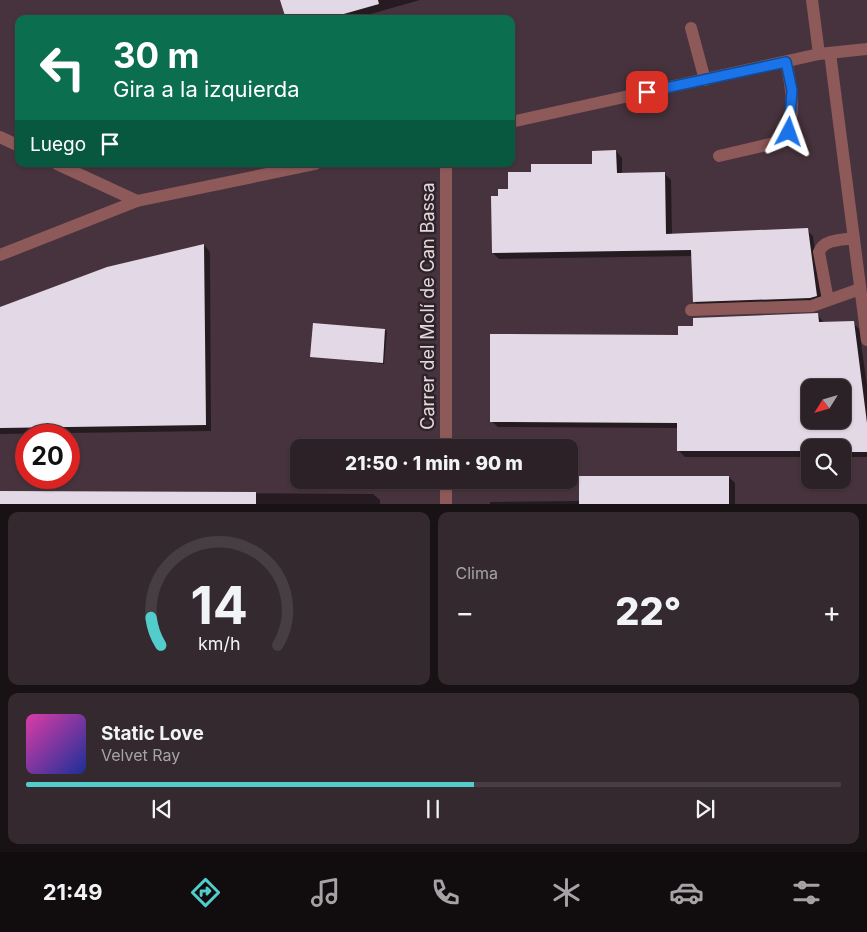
<!DOCTYPE html>
<html lang="es">
<meta charset="utf-8">
<style>
:root{--surface:#2b2126;--page:#33292e;--text:#f1f3f6;--muted:#a6a3a7;--line:#473e43;--accent:#53cdcb}
body{margin:0;font-family:Inter,sans-serif;background:var(--page);color:var(--text);height:100vh;display:flex;flex-direction:column;font-size:19px;white-space:nowrap}
*{box-sizing:border-box;margin:0}
p{font-size:16px;color:var(--muted)}
.icon{flex:none;width:28px;height:28px;fill:none;stroke:currentColor;stroke-width:2;stroke-linecap:round;stroke-linejoin:round}
.map{position:relative;height:504px;overflow:hidden}
.details{display:flex;flex-direction:column;gap:8px;padding:8px;background:#181215;flex:1}
.details>*{flex:none}
.banner{position:absolute;left:15px;top:15px;width:500px;height:152px;border-radius:10px;box-shadow:0 1px 4px #0004,0 0 0 1px var(--line);background:#0b6e4f;color:#fff;overflow:hidden}
.needle{width:32px;rotate:233deg}
.buttons{position:absolute;left:801px;top:379px;display:grid;gap:10px}
.buttons a{display:grid;place-items:center;width:50px;height:50px;border-radius:10px;background:var(--surface);box-shadow:0 1px 4px #0004,0 0 0 1px var(--line);font-size:25px}
.speed{position:absolute;left:15px;top:424px;display:flex;gap:10px;font-size:25px;font-weight:700;text-align:center}
.speed>*{display:grid;place-content:center;width:65px;height:65px;border-radius:50%;background:var(--surface);box-shadow:0 1px 4px #0004,0 0 0 1px var(--line);line-height:1}
.speed .limit{border:8px solid #d22;background:#fff;color:#111}
.pin{position:absolute;display:grid;place-items:center;width:42px;height:42px;color:#fff;margin:-21px;border-radius:10px;box-shadow:0 2px 8px #0006}
.me{position:absolute;width:55px;margin:-28px;rotate:4deg;stroke-linejoin:round;filter:drop-shadow(0 0 4px #0008)}
.turn{display:flex;align-items:center;gap:18px;height:105px;padding:0 15px;font-size:22px}
.turn .icon{width:65px;height:65px;stroke-width:2.5}
.turn b{display:block;font-size:35px;line-height:42px}
.then{display:flex;align-items:center;height:48px;padding:0 15px;background:#0003;gap:10px;font-size:19px}
.big{font-size:38px;font-weight:800;line-height:1.1}
.details .tile{flex:1;display:flex;flex-direction:column;justify-content:center;gap:8px;min-width:0;padding:0 18px;border-radius:10px;background:var(--page)}
.details .dial{align-items:center;gap:0}
.dial svg{height:130px;overflow:visible;fill:none;stroke:var(--line);stroke-width:7;stroke-linecap:round;text-anchor:middle}
.dial text{fill:var(--text);stroke:none}
.song{display:flex;align-items:center;gap:15px}
.cover{width:60px;height:60px;border-radius:8px;background:linear-gradient(135deg,hsl(320 70% 55%),hsl(230 70% 35%))}
.played{height:5px;border-radius:2px;background:linear-gradient(90deg,var(--accent) 55%,var(--line) 55%)}
.keys{display:flex;justify-content:space-around;direction:ltr}
.heat{display:flex;justify-content:space-between;align-items:center;font-size:28px;direction:ltr}
.details .tiles{flex:1;display:grid;gap:8px;grid-template-columns:1fr 1fr}
.tile:last-child{grid-column:span 2}
.trip{position:absolute;left:290px;top:439px;width:288px;height:50px;border-radius:10px;background:var(--surface);box-shadow:0 1px 4px #0004,0 0 0 1px var(--line);font-weight:800;line-height:50px;text-align:center}
.dock{display:flex;height:80px;justify-content:space-around;align-items:center;background:#110d0f;color:var(--muted)}
.dock .icon{width:35px;height:35px}
.dock .selected{color:var(--accent)}
.dock b{font-size:22px;color:var(--text)}
.map>svg:first-child{display:block}
.built{fill:#47333d;fill-rule:evenodd}
.shadow{fill:#0007;fill-rule:evenodd}
.building{fill:#e3d9e6;fill-rule:evenodd}
.lines{fill:none;stroke-linecap:round;stroke-linejoin:round}
.minor{stroke:#8e5959;stroke-width:12}
.route-casing{stroke:#114b97;stroke-width:12}
.route{stroke:#1a73e8;stroke-width:9}
.labels{text-anchor:middle;stroke-width:5;stroke-linejoin:round;paint-order:stroke}
.street-label{font-size:18px;fill:#e2d9dd;stroke:#2f2228}
</style>
<div class="map">
<svg width="867" height="505" viewBox="0 0 867 505">
<rect width="100%" height="100%" fill="#392c32"/>
<!-- built -->
<path class="built" d="M 0,0 L 867,0 L 867,504 L 0,504 ZM 19,19 L 511,19 L 511,164 L 19,164 ZM 810,388 L 842,388 L 842,420 L 810,420 ZM 26,435 L 69,435 L 69,478 L 26,478 ZM 299,448 L 569,448 L 569,480 L 299,480 ZM 810,448 L 842,448 L 842,480 L 810,480 Z"/>
<!-- shadow -->
<path class="shadow" d="M 282,0 L 420,0 L 353,19 L 287,19 Z
M 616,151 L 622,158 L 622,174 L 664,173 L 671,180 L 672,235 L 807,230 L 813,236 L 822,302 L 700,308 L 694,301 L 692,256 L 499,259 L 493,253 L 499,197 L 532,173 L 593,165 Z
M 204,245 L 210,252 L 211,431 L 0,434 L 0,308 Z
M 817,314 L 824,323 L 853,323 L 859,329 L 867,386 L 867,457 L 842,457 L 842,448 L 810,448 L 810,457 L 685,457 L 678,450 L 678,428 L 498,427 L 491,421 L 679,336 ZM 810,388 L 842,388 L 842,420 L 810,420 Z
M 385,330 L 387,332 L 384,364 L 311,356 Z
M 729,477 L 735,483 L 735,505 L 490,505 L 490,502 L 581,501 Z
M 0,492 L 373,494 L 380,500 L 380,505 L 0,505 Z"/>
<!-- building -->
<path class="building" d="M 280,0 L 378,0 L 379,4 L 326,19 L 286,19 Z
M 616,150 L 617,173 L 665,172 L 666,234 L 808,228 L 817,296 L 810,298 L 693,302 L 691,250 L 492,253 L 491,196 L 498,196 L 498,189 L 508,189 L 508,172 L 531,172 L 531,164 L 592,164 L 592,151 Z
M 204,244 L 206,425 L 0,428 L 0,307 L 107,267 Z
M 818,313 L 819,322 L 854,321 L 867,423 L 867,452 L 842,452 L 842,448 L 810,448 L 810,451 L 677,451 L 677,423 L 490,422 L 490,334 L 678,335 L 678,326 L 693,326 L 693,318 ZM 810,388 L 842,388 L 842,420 L 810,420 Z
M 313,323 L 385,329 L 383,363 L 310,357 Z
M 579,476 L 729,476 L 729,505 L 579,505 Z
M 0,491 L 256,492 L 256,505 L 0,505 Z"/>
<g class="lines">
<!-- minor -->
<path class="minor" d="M 812,0 L 819,54
M 691,28 L 705,80
M 830,53 L 867,340
M 511,122 L 819,54 L 867,49
M 0,137 L 19,146
M 719,156 L 779,142 C 799,128 791,83 786,62
M 57,164 L 137,201
M 0,255 L 137,201 L 315,164
M 828,300 L 819,252 C 824,239 842,240 854,238
M 691,310 L 812,306 L 860,289
M 446,448 L 446,164
M 446,505 L 446,480"/>
</g>
<g class="lines">
<!-- route casing -->
<g class="route-casing">
<path id="route" d="M 647,92 L 786,62 L 792,90 L 789,132"/>
</g>
<!-- route -->
<use href="#route" class="route"/>
</g>
<g class="labels">
<!-- street labels -->
<g class="street-label">
<text transform="translate(428 306) rotate(-90)" y="6">Carrer del Molí de Can Bassa</text>
</g>
</g>
</svg>
<div class="buttons">
<a><svg class="needle" viewBox="-14 -14 28 28"><path d="M0-13l5 13h-10z" fill="#e53935"/><path d="M0 13l5-13h-10z" fill="#a6a3a7"/></svg></a>
<a><svg class="icon" aria-label="search" viewBox="0 0 24 24"><circle cx="10" cy="10" r="6"/><path d="M15 15l6 6"/></svg></a>
</div>
<div class="speed"><div class="limit">20</div></div>
<div class="pin" style="left:647px;top:92px;background:#d93025"><svg class="icon" aria-label="arrive" viewBox="0 0 24 24"><path d="M6 21V4h12l-3 4 3 4H6"/></svg></div>
<svg class="me" style="left:789px;top:132px" viewBox="-20 -20 40 40"><path d="M0-17L14 15 0 8-14 15z" fill="#1a73e8" stroke="#fff" stroke-width="4"/></svg>
<div class="trip">21:50 · 1 min · 90 m</div>
<div class="banner">
<div class="turn"><svg class="icon" aria-label="left" viewBox="0 0 24 24"><path d="M17 20v-9H6M10 6l-5 5 5 5"/></svg><div><b>30 m</b>Gira a la izquierda</div></div>
<div class="then">Luego<svg class="icon" aria-label="arrive" viewBox="0 0 24 24"><path d="M6 21V4h12l-3 4 3 4H6"/></svg></div>
</div>
</div>
<section class="details">
<div class="tiles">
<div class="tile dial"><svg viewBox="0 0 100 80">
<path d="M14 69A42 42 0 1 1 86 69"/>
<path d="M14 69A42 42 0 0 1 8 52" stroke="#53cdcb"/>
<text x="50" y="56" font-size="32" font-weight="700">14</text>
<text x="50" y="72" font-size="11">km/h</text>
</svg></div>
<div class="tile"><p>Clima</p>
<div class="heat"><a>−</a><b class="big">22°</b><a>+</a></div>
</div>
<div class="tile">
<div class="song"><i class="cover"></i><div><b>Static Love</b><p>Velvet Ray</p></div></div>
<div class="played"></div>
<div class="keys"><svg class="icon" aria-label="previous" viewBox="0 0 24 24"><path d="M18 5L8 12l10 7zM5 5v14"/></svg><svg class="icon" aria-label="pause" viewBox="0 0 24 24"><path d="M8 5v14M16 5v14"/></svg><svg class="icon" aria-label="next" viewBox="0 0 24 24"><path d="M6 5l10 7-10 7zM19 5v14"/></svg></div>
</div>
</div>
</section>
<nav class="dock">
<b>21:49</b>
<svg class="icon selected" aria-label="directions" viewBox="0 0 24 24"><path d="M12 3l9 9-9 9-9-9zM9 14v-3h6M13 9l2 2-2 2"/></svg>
<svg class="icon" aria-label="music" viewBox="0 0 24 24"><path d="M9 18V5l10-2v13"/><circle cx="6" cy="18" r="3"/><circle cx="16" cy="16" r="3"/></svg>
<svg class="icon" aria-label="phone" viewBox="0 0 24 24"><path d="M5 4h4l2 5-3 2q2 4 5 5l2-3 5 2v4C11 20 4 13 5 4z"/></svg>
<svg class="icon" aria-label="climate" viewBox="0 0 24 24"><path d="M12 3v18M4 7l16 10M4 17L20 7"/></svg>
<svg class="icon" aria-label="car" viewBox="0 0 24 24"><path d="M5 17H2v-5l4-1 3-4h7l3 4 3 1v5h-3M9 17h6M6 11h13"/><circle cx="7" cy="17" r="2"/><circle cx="17" cy="17" r="2"/></svg>
<svg class="icon" aria-label="filters" viewBox="0 0 24 24"><path d="M4 7h16M4 17h16"/><circle cx="9" cy="7" r="2"/><circle cx="15" cy="17" r="2"/></svg>
</nav>
